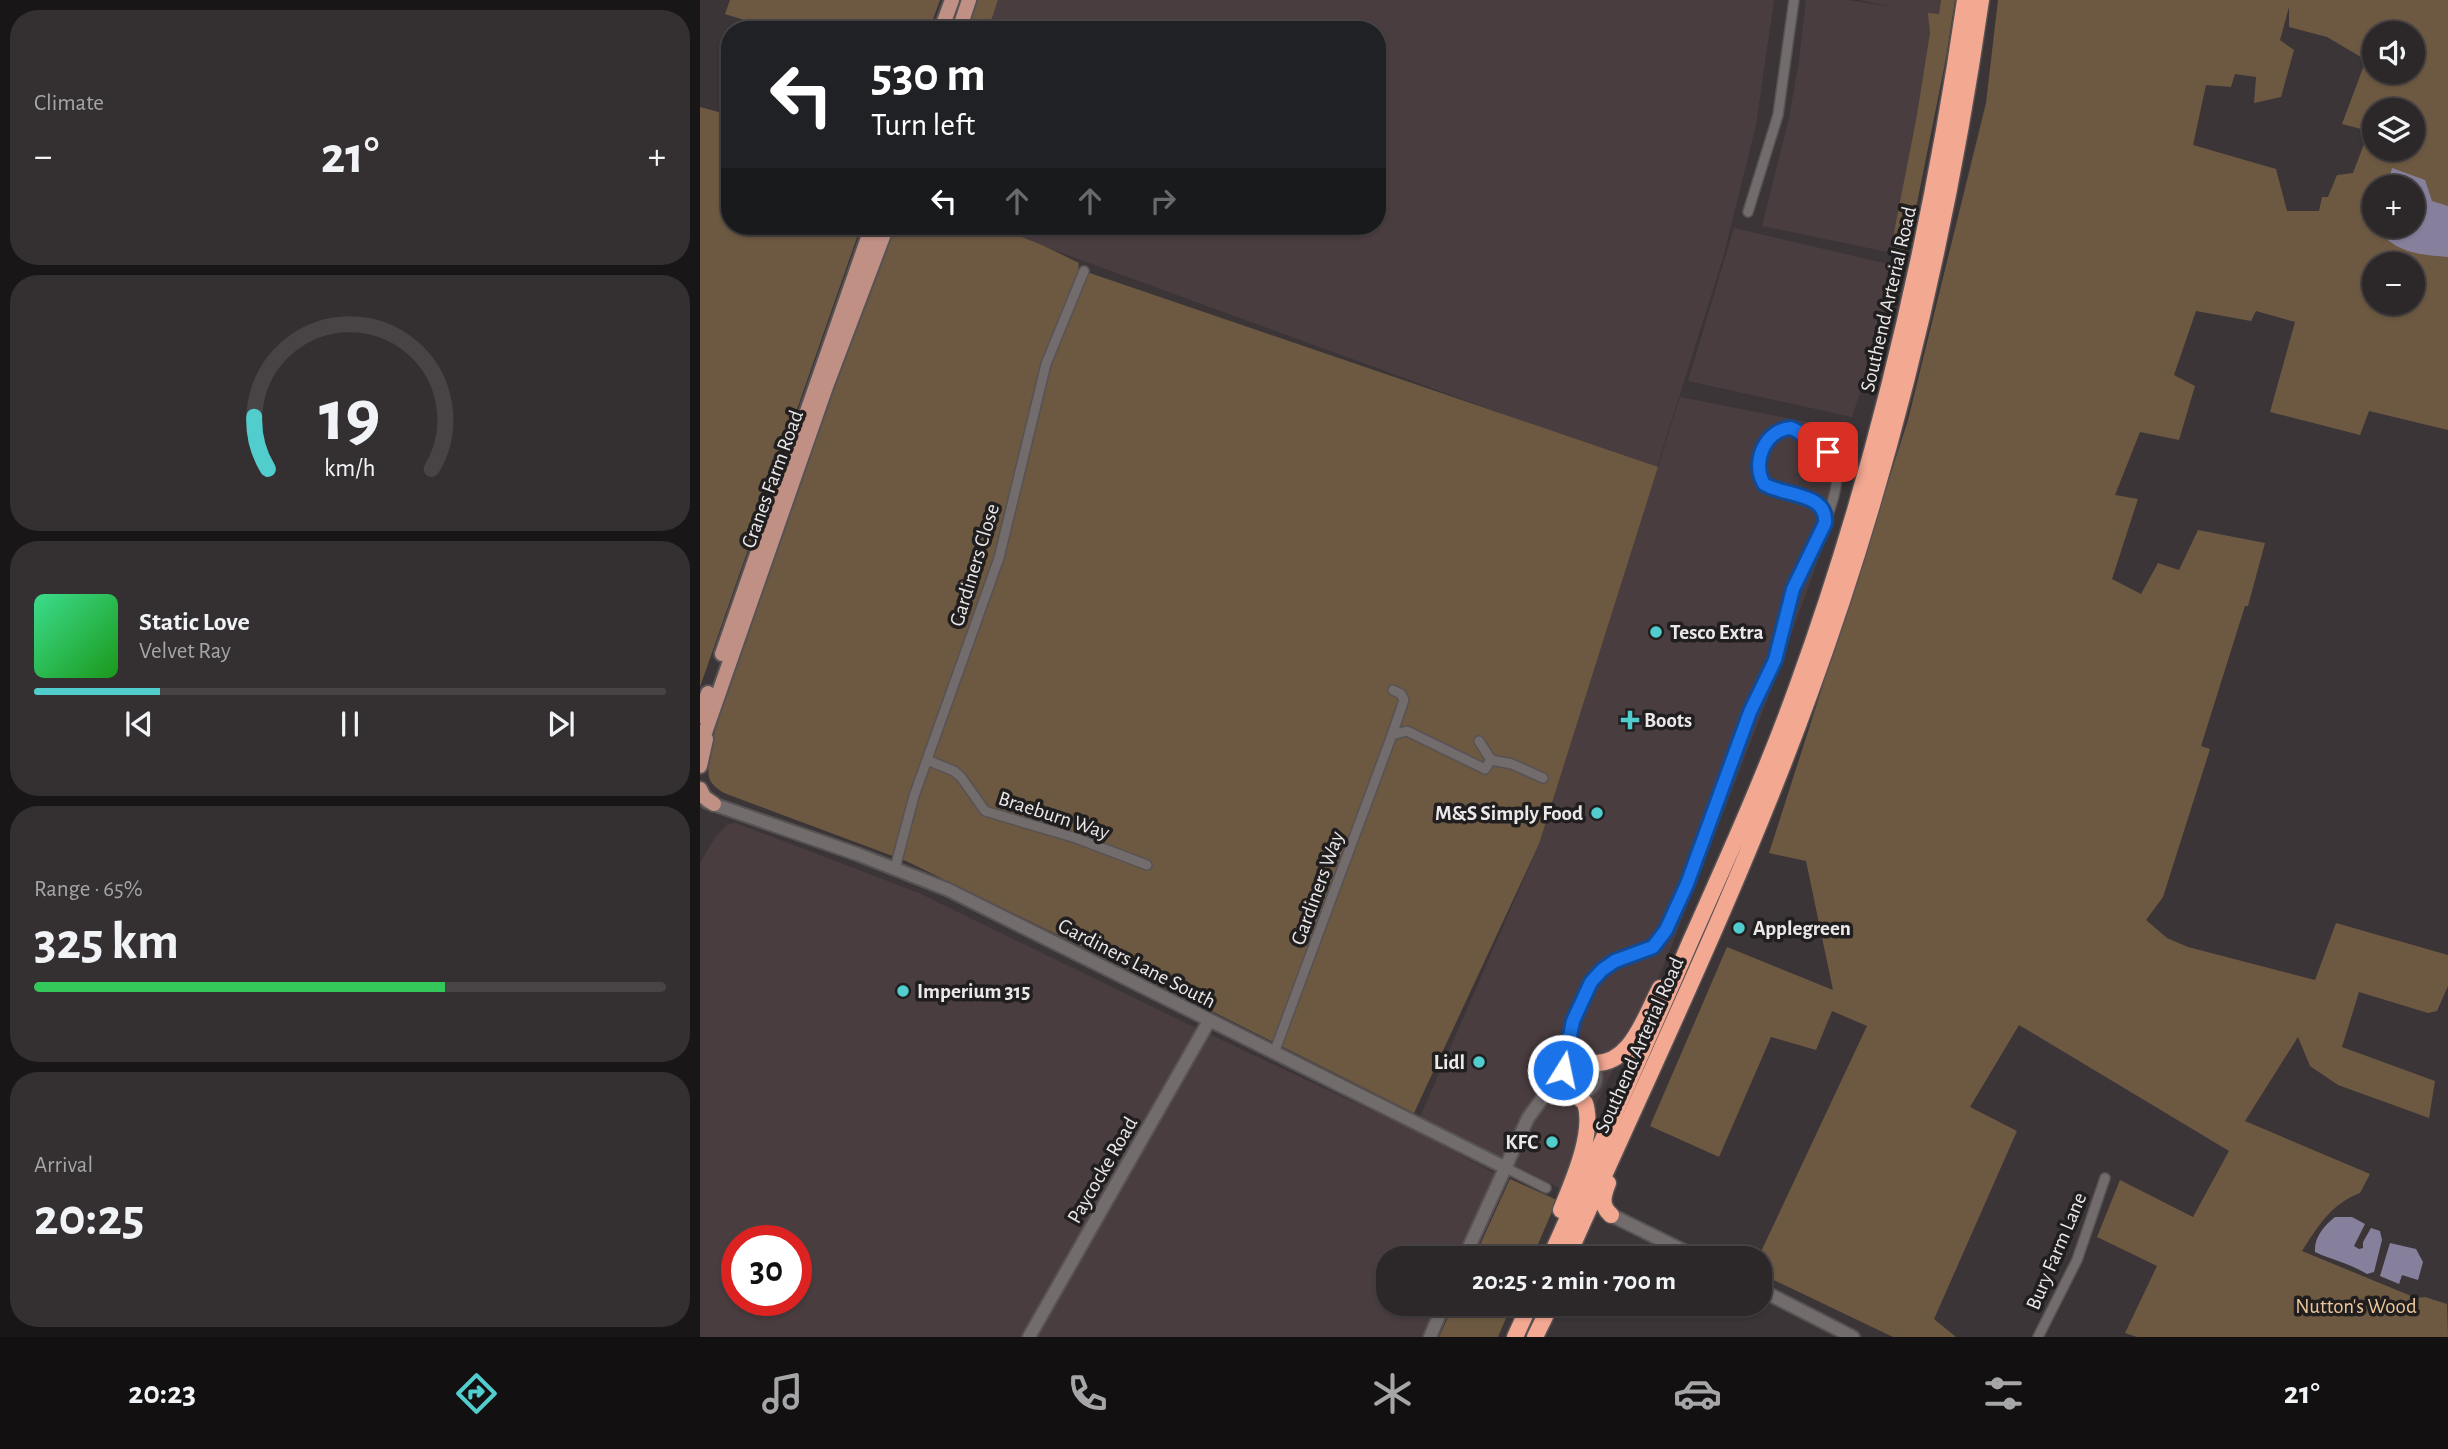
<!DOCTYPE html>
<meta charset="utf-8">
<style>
:root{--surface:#2c2829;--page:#343031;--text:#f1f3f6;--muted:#a6a6a8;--line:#484446;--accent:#52cdce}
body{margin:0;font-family:"Alegreya Sans",sans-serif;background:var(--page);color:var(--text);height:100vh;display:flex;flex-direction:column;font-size:26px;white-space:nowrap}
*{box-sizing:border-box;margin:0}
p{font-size:23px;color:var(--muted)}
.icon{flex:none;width:38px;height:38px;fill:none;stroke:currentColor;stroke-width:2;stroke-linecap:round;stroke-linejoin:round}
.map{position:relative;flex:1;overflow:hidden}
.drawer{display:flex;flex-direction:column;gap:10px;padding:10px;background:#181617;width:700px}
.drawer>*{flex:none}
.guide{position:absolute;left:21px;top:21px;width:665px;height:214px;border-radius:28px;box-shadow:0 2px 5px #0004,0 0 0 2px var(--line);background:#202124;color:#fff;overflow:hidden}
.fabs{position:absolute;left:1662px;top:21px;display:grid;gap:14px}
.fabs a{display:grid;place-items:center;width:63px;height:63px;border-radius:50%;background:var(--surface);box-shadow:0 2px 5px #0004,0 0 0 2px var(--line);font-size:35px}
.speed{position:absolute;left:21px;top:1225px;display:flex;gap:14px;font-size:35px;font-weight:700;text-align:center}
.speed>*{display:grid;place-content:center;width:91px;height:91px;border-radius:50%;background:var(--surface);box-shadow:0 2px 5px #0004,0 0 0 2px var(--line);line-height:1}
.speed .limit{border:10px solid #d22;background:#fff;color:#111}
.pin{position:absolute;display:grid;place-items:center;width:60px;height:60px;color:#fff;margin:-30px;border-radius:14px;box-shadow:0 4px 10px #0006}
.me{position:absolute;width:77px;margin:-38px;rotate:10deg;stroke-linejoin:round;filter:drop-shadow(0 0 5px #0008)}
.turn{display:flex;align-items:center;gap:24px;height:147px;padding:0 35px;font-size:32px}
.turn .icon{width:91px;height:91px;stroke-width:2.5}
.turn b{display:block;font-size:49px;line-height:60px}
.lanes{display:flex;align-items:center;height:66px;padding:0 35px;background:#0003;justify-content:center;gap:35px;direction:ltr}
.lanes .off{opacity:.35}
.big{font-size:52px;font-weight:700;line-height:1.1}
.drawer .tile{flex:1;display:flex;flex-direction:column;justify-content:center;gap:10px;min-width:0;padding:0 24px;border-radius:28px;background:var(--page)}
.drawer .dial{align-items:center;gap:0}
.dial svg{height:182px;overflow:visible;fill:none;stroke:var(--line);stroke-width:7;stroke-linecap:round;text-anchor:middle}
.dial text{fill:var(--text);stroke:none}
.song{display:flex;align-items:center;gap:21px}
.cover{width:84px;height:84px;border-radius:10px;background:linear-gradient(135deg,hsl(150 70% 55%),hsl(120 70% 35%))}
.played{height:7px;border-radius:4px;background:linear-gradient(90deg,var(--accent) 20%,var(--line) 20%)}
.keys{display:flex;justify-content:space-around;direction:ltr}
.heat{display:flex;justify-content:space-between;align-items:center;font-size:38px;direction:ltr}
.charge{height:10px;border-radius:5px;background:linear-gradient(90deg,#34c759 65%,var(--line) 0)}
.trip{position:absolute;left:676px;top:1246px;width:396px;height:70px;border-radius:28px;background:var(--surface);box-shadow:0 2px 5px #0004,0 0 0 2px var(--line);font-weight:700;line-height:70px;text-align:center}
.tab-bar{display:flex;height:112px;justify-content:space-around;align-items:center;background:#121010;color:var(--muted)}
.tab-bar .icon{width:49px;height:49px}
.tab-bar .current{color:var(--accent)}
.tab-bar b{font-size:32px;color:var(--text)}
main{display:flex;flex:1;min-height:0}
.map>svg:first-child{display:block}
.built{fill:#4a3d40;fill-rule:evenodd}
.green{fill:#6d5942;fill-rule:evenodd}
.water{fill:#87809d}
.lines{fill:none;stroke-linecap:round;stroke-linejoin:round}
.street-casing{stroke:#575253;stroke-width:12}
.secondary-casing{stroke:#575253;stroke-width:16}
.primary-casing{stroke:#575253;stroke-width:18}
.highway-casing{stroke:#575253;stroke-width:19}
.street{stroke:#726c6d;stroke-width:9}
.secondary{stroke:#726c6d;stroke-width:12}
.primary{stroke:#bf9083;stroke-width:14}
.highway{stroke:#f3a892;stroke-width:16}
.route-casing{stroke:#114b97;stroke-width:18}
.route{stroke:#1a73e8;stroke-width:12}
.poi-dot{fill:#52cdce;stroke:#201e1e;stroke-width:2.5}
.labels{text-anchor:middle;stroke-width:7;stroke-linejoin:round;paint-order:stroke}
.street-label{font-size:21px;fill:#ece8e9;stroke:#201e1e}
.poi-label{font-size:21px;font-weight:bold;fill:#ece8e9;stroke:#201e1e;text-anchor:start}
.park-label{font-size:21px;fill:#eec69a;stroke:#201e1e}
</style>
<main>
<section class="drawer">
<div class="tile"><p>Climate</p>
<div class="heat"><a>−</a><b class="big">21°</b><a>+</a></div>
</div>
<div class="tile dial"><svg viewBox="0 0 100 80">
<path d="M14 69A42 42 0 1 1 86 69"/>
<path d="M14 69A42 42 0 0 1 8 46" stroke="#52cdce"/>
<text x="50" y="56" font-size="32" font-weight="700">19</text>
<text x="50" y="72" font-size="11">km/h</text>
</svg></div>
<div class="tile">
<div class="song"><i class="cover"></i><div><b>Static Love</b><p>Velvet Ray</p></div></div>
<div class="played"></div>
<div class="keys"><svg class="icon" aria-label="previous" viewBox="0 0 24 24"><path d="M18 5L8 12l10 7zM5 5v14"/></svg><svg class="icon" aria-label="pause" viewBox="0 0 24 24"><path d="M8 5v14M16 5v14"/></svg><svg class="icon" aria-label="next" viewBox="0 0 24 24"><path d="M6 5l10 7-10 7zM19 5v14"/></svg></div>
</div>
<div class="tile"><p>Range · 65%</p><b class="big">325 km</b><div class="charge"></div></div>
<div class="tile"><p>Arrival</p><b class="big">20:25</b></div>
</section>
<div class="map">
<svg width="1748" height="1337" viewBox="0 0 1748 1337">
<rect width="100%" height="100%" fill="#3b3537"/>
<!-- built -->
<path class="built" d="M 298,0 L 1074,0 L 1056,125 L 1023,258 L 956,470 L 288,226 L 677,226 L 677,30 L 288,30 Z
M 1106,0 L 1147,0 L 1194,7 L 1159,0 L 1241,0 L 1224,120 L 1197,254 L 1062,226 L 1089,118 L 1099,61 Z
M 1034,228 L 1201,267 L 1152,417 L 988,381 Z
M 980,397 L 1153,431 L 1128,532 L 1076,677 L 964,965 L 886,1125 L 861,1189 L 720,1117 L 839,844 Z
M 36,823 L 219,893 L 496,1028 L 713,1130 L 796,1174 L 758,1258 L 688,1258 L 688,1304 L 737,1304 L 723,1337 L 0,1337 L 0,863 L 16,836 L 28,824 ZM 37,1241 L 96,1241 L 96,1300 L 37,1300 Z"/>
<!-- green -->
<path class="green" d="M 30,0 L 240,0 L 229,30 L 56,30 L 57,24 L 25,14 Z
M 275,0 L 298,0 L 288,30 L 265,30 Z
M 1241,0 L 1255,0 L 1246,58 L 1207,253 L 1191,248 L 1217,115 L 1230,33 L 1228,13 L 1239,14 Z
M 1298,0 L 1748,0 L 1748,430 L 1669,411 L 1660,435 L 1570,412 L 1595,322 L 1556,311 L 1551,321 L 1496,311 L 1474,375 L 1495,386 L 1479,440 L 1440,432 L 1415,495 L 1438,499 L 1412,579 L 1441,594 L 1458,563 L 1479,570 L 1498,530 L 1565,543 L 1548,606 L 1545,606 L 1501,746 L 1510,749 L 1463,897 L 1446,920 L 1467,938 L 1488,947 L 1615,980 L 1636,923 L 1748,955 L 1748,986 L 1737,1011 L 1728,1013 L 1659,992 L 1642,1047 L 1735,1081 L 1729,1118 L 1638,1085 L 1610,1066 L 1598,1037 L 1545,1121 L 1670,1174 L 1660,1193 C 1630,1205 1619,1225 1602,1251 L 1716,1298 L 1725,1297 L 1747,1304 L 1748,1337 L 1437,1337 L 1425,1333 L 1457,1266 L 1397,1237 L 1420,1180 L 1493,1217 L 1529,1151 L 1319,1025 L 1270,1107 L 1317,1131 L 1234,1319 L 1256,1337 L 1193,1337 L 1059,1273 L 1058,1258 L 1167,1026 L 1132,1011 L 1116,1050 L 1071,1037 L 1019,1157 L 950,1126 L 1027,947 L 1133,990 L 1106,861 L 1069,853 L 1208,420 L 1286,103 ZM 1589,7 L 1589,27 L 1627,37 L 1666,60 L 1642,124 L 1669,131 L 1653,173 L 1637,175 L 1628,197 L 1622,197 L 1619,211 L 1587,211 L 1576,169 L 1493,145 L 1506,85 L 1531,87 L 1535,74 L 1556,77 L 1554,103 L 1581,97 L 1594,50 L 1580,40 ZM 1675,33 L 1713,33 L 1713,72 L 1675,72 ZM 1675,110 L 1713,110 L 1713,149 L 1675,149 ZM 1675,187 L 1713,187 L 1713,226 L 1675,226 ZM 1675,264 L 1713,264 L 1713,303 L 1675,303 Z
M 0,107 L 30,115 L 30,226 L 161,226 L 0,687 Z
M 194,226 L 295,226 L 344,246 L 379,263 L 378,269 L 958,467 L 839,844 L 714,1113 L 420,965 L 206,861 L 24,793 C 18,789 11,785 9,777 C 6,763 19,715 23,699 L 140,370 Z
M 810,1179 L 857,1200 L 832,1258 L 774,1258 Z
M 754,1304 L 812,1304 L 798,1337 L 739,1337 Z"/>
<!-- water -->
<path class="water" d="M 1692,168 L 1725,180 L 1732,201 L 1748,206 L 1748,257 C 1714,254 1699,253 1674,228 L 1675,226 L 1713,226 L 1719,224 L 1713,210 L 1713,187 L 1687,187 Z
M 1635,1217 L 1652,1217 L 1665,1224 L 1654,1246 L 1659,1249 L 1663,1248 L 1663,1242 L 1671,1228 L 1680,1231 L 1682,1240 L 1674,1272 L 1667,1274 C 1651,1264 1632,1260 1615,1252 C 1614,1237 1624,1226 1635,1217 Z
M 1690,1243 L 1716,1249 L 1723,1262 L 1718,1280 L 1702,1275 L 1699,1284 L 1680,1276 Z"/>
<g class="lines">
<!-- street casing -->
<g class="street-casing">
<path id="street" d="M 1048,212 L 1078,115 L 1094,0
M 692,735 L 704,700 L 701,694 L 693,690
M 227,760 L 254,771 L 261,777 L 285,811 L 376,838 L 447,865
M 791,760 L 812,764 L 843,778
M 195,868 L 214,796 L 299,558 L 346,364 L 384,271
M 871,1036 L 876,1051 L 888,1062
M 574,1053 L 692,735 L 707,731 L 785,769 L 791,760 L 779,741
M 863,1070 L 873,1021 L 891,982 L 902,970 L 915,961 L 953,947 L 966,930 L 987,884 L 1050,712 L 1075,660 L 1093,589 L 1122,529 C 1131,509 1141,482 1136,459 L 1098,431 C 1067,418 1056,457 1061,480 C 1077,500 1128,489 1125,523
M 804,1167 L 846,1188
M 1338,1337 L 1377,1260 L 1405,1178"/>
</g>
<!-- secondary casing -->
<g class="secondary-casing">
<path id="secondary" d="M 7,802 L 157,854 L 249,890 L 804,1167
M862 1076a17 17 0 1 1 34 0a17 17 0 1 1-34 0Z
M 911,1215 L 998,1258
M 764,1258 L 828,1118 L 863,1070
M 1059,1289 L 1153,1337
M 329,1337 L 509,1021
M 730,1337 L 744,1304"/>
</g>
<!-- primary casing -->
<g class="primary-casing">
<path id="primary" d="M 241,30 L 252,0
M 259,30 L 269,0
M 22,654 L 172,226
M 0,716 L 8,693
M 0,747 L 127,384 L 187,226
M 0,766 L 6,739
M 0,789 L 4,797 L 14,804"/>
</g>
<!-- highway casing -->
<g class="highway-casing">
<path id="highway" d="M 888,1062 C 929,1071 945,1016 960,988
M 908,1183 C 903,1196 900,1205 911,1215
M 861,1210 C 872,1183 895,1132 885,1103 L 872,1091
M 850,1258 C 897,1152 945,1047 991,940 C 1028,857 1066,773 1097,687 C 1178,464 1231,235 1265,0
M 867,1258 C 950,1071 1040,886 1110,693 C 1192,469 1247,237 1281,0
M 815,1337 L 830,1304
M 835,1337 L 851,1304"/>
</g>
<!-- street -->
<use href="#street" class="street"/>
<!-- secondary -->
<use href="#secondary" class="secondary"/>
<!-- primary -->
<use href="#primary" class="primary"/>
<!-- highway -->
<use href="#highway" class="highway"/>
</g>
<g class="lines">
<!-- route casing -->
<g class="route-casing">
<path id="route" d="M 863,1070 L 873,1021 L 891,982 L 902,970 L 915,961 L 953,947 L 966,930 L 987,884 L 1050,712 L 1075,660 L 1093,589 L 1125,523 C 1128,492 1082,496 1064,484 C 1051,462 1065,430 1091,428 C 1106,434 1113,447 1128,452"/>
</g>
<!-- route -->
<use href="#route" class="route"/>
</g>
<!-- markers -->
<g class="poi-dot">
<circle cx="956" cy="632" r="7"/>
<path d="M926.5 709.5h7v7h7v7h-7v7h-7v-7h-7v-7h7z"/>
<circle cx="897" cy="813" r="7"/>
<circle cx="1039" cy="928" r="7"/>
<circle cx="203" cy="991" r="7"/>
<circle cx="779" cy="1062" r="7"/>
<circle cx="852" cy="1142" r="7"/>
</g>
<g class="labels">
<!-- street labels -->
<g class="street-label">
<text transform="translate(1188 299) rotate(-77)" y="7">Southend Arterial Road</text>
<text transform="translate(72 479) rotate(-70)" y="7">Cranes Farm Road</text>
<text transform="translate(274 565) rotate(-73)" y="7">Gardiners Close</text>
<text transform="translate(354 815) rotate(18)" y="7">Braeburn Way</text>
<text transform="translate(617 888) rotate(-70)" y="7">Gardiners Way</text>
<text transform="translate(437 963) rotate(27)" y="7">Gardiners Lane South</text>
<text transform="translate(939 1045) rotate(-66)" y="7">Southend Arterial Road</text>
<text transform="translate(402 1170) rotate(-60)" y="7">Paycocke Road</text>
<text transform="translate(1356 1251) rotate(-67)" y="7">Bury Farm Lane</text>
</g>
<!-- poi labels -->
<g class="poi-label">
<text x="970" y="639">Tesco Extra</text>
<text x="944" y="727">Boots</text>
<text x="883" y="820" text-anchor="end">M&amp;S Simply Food</text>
<text x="1053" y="935">Applegreen</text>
<text x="217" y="998">Imperium 315</text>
<text x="765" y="1069" text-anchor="end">Lidl</text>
<text x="838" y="1149" text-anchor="end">KFC</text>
</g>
<!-- park labels -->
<g class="park-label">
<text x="1656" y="1313">Nutton's Wood</text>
</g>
</g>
</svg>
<div class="fabs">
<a><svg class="icon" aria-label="sound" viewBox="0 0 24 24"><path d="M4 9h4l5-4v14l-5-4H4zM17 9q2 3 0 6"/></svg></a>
<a><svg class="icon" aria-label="layers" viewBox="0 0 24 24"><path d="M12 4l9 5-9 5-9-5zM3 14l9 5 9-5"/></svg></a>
<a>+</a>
<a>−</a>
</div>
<div class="speed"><div class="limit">30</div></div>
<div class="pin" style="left:1128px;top:452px;background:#d93025"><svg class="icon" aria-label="arrive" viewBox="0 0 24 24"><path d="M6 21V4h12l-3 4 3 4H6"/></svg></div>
<svg class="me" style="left:863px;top:1070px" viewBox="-20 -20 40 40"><circle r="17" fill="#1a73e8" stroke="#fff" stroke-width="3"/><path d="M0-11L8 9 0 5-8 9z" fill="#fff"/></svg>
<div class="trip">20:25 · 2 min · 700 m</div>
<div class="guide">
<div class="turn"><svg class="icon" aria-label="left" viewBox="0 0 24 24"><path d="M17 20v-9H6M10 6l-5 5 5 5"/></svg><div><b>530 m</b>Turn left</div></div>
<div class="lanes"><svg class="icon" aria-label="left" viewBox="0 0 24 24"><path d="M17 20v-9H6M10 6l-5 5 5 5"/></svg><svg class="icon off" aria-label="ahead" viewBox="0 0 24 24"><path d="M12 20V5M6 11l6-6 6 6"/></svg><svg class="icon off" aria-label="ahead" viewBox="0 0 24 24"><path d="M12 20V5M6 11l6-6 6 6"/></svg><svg class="icon off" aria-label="right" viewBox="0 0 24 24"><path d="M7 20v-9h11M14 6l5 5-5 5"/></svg></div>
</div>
</div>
</main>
<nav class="tab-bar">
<b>20:23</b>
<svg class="icon current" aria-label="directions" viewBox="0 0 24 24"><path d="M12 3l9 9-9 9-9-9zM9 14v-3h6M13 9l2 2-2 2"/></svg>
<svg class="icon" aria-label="music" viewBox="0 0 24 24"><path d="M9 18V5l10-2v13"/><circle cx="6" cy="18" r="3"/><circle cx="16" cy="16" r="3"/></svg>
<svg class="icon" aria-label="phone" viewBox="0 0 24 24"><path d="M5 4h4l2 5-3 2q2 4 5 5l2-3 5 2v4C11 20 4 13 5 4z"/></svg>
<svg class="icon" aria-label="climate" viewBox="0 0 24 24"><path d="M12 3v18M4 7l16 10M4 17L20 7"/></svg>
<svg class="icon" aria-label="car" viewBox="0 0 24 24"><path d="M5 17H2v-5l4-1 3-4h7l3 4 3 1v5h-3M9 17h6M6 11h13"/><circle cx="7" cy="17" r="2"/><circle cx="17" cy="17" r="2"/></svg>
<svg class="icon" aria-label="filters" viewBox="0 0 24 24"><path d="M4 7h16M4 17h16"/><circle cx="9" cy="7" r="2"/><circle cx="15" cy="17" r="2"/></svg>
<b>21°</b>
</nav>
